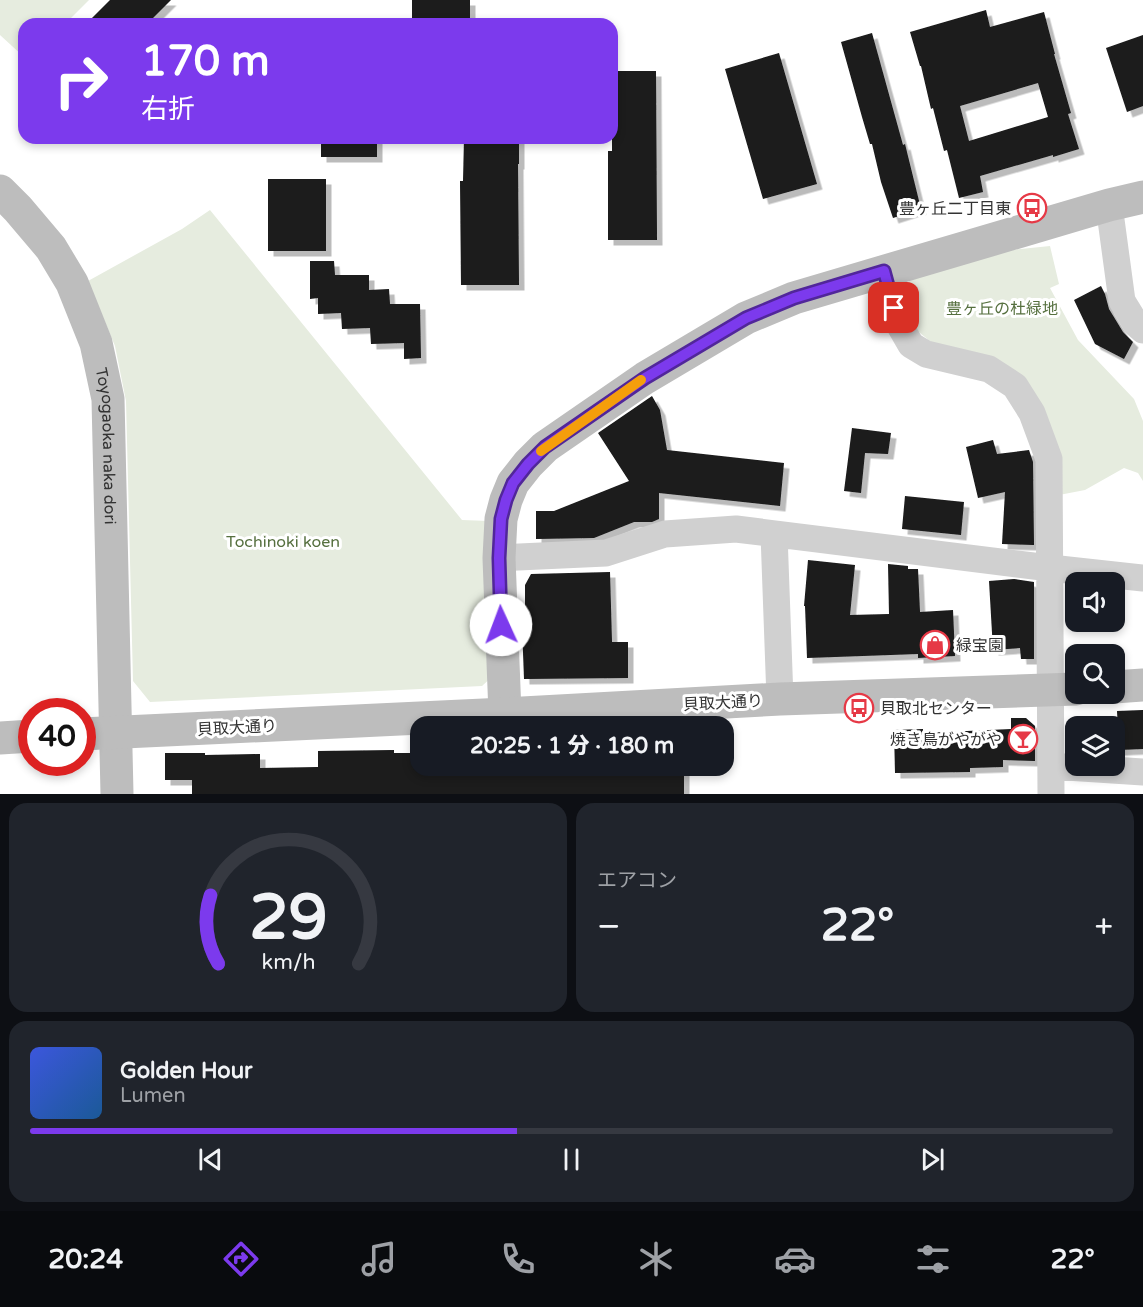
<!DOCTYPE html>
<html lang="ja">
<meta charset="utf-8">
<style>
:root{--surface:#171b24;--page:#20242c;--text:#f1f3f6;--muted:#9ea1a6;--line:#363941;--accent:#7c3aed}
body{margin:0;font-family:"Varela Round","Noto Sans JP",sans-serif;background:var(--page);color:var(--text);height:100vh;display:flex;flex-direction:column;font-size:22px;white-space:nowrap}
*{box-sizing:border-box;margin:0}
p{font-size:20px;color:var(--muted)}
.icon{flex:none;width:33px;height:33px;fill:none;stroke:currentColor;stroke-width:2;stroke-linecap:round;stroke-linejoin:round}
.map{position:relative;height:794px;overflow:hidden}
.drawer{display:flex;flex-direction:column;gap:9px;padding:9px;background:#0d0f14;flex:1}
.drawer>*{flex:none}
.top-card{position:absolute;left:18px;top:18px;width:600px;height:126px;border-radius:18px;box-shadow:0 3px 9px #0003;background:#7c3aed;color:#fff;overflow:hidden}
.fabs{position:absolute;left:1065px;top:572px;display:grid;gap:12px}
.fabs a{display:grid;place-items:center;width:60px;height:60px;border-radius:12px;background:var(--surface);box-shadow:0 3px 9px #0003;font-size:30px}
.speed{position:absolute;left:18px;top:698px;display:flex;gap:12px;font-size:30px;font-weight:700;text-align:center}
.speed>*{display:grid;place-content:center;width:78px;height:78px;border-radius:50%;background:var(--surface);box-shadow:0 3px 9px #0003;line-height:1}
.speed .limit{border:9px solid #d22;background:#fff;color:#111}
.pin{position:absolute;display:grid;place-items:center;width:51px;height:51px;color:#fff;margin:-26px;border-radius:12px;box-shadow:0 3px 9px #0006}
.me{position:absolute;width:66px;margin:-33px;rotate:358deg;stroke-linejoin:round;filter:drop-shadow(0 0 4px #0008)}
.turn{display:flex;align-items:center;gap:21px;height:126px;padding:0 24px;font-size:27px}
.turn .icon{width:78px;height:78px;stroke-width:2.5}
.turn b{display:block;font-size:42px;line-height:51px}
.big{font-size:45px;font-weight:800;line-height:1.1}
.drawer .card{flex:1;display:flex;flex-direction:column;justify-content:center;gap:9px;min-width:0;padding:0 21px;border-radius:18px;background:var(--page)}
.drawer .dial{align-items:center;gap:0}
.dial svg{height:156px;overflow:visible;fill:none;stroke:var(--line);stroke-width:7;stroke-linecap:round;text-anchor:middle}
.dial text{fill:var(--text);stroke:none}
.song{display:flex;align-items:center;gap:18px}
.cover{width:72px;height:72px;border-radius:9px;background:linear-gradient(135deg,hsl(230 70% 55%),hsl(210 70% 35%))}
.played{height:6px;border-radius:3px;background:linear-gradient(90deg,var(--accent) 45%,var(--line) 45%)}
.keys{display:flex;justify-content:space-around;direction:ltr}
.heat{display:flex;justify-content:space-between;align-items:center;font-size:33px;direction:ltr}
.drawer .tiles{flex:1;display:grid;gap:9px;grid-template-columns:1fr 1fr}
.card:last-child{grid-column:span 2}
.trip{position:absolute;left:410px;top:716px;width:324px;height:60px;border-radius:18px;background:var(--surface);box-shadow:0 3px 9px #0003;font-weight:800;line-height:60px;text-align:center}
.tabs{display:flex;height:96px;justify-content:space-around;align-items:center;background:#090b0e;color:var(--muted)}
.tabs .icon{width:42px;height:42px}
.tabs .current{color:var(--accent)}
.tabs b{font-size:27px;color:var(--text)}
.map>svg:first-child{display:block}
.green{fill:#e6ecdf}
.building{fill:#1a1a1a;fill-rule:evenodd;filter:url(#shadow)}
.lines{fill:none;stroke-linecap:round;stroke-linejoin:round}
.street{stroke:#d0d0d0;stroke-width:27}
.secondary{stroke:#bdbdbd;stroke-width:33}
.route-casing{stroke:#51269a;stroke-width:15}
.route{stroke:#7c3aed;stroke-width:10}
.slow{stroke:#f59e0b;stroke-width:10}
.labels{text-anchor:middle;stroke-width:6;stroke-linejoin:round;paint-order:stroke}
.poi-label{font-size:16px;fill:#333;stroke:#fff;text-anchor:end}
.park-label{font-size:16px;fill:#56703f;stroke:#fff}
.street-label{font-size:16px;fill:#333;stroke:#fff}
</style>
<div class="map">
<svg width="1143" height="794" viewBox="0 0 1143 794">
<defs>
<filter id="shadow"><feDropShadow dx="5.5" dy="5.5" stdDeviation="0" flood-color="#0004"/></filter>
</defs>
<rect width="100%" height="100%" fill="#fff"/>
<!-- green -->
<path class="green" d="M 0,0 L 89,0 L 65,24 L 24,24 L 24,57 L 0,35 Z
M 210,210 L 462,520 L 489,521 L 494,675 L 482,686 L 150,702 L 133,681 L 126,401 L 115,346 L 88,281 L 182,229 Z
M 1050,246 L 1059,284 L 1050,288 L 1078,340 L 1134,399 L 1143,421 L 1143,481 L 1138,473 L 1124,468 L 1085,490 L 1059,495 L 1043,408 L 931,342 L 914,328 L 901,290 L 911,279 L 1011,250 Z"/>
<!-- building -->
<path class="building" d="M 110,0 L 171,0 L 147,24 L 86,24 Z
M 412,0 L 470,0 L 470,24 L 412,24 Z
M 986,10 L 990,27 L 1044,12 L 1055,54 L 1054,54 L 1071,113 L 1068,114 L 1079,149 L 1053,157 L 1053,155 L 980,176 L 983,192 L 959,198 L 947,150 L 944,151 L 933,108 L 931,109 L 921,66 L 920,66 L 910,32 ZM 1038,83 L 1048,117 L 969,141 L 960,106 Z
M 872,33 L 903,145 L 905,144 L 921,209 L 893,218 L 881,182 L 872,144 L 870,144 L 862,117 L 841,42 Z
M 1143,35 L 1143,106 L 1127,112 L 1106,48 Z
M 779,53 L 817,184 L 763,199 L 725,69 Z
M 612,71 L 656,71 L 657,240 L 608,240 L 608,151 L 612,151 Z
M 321,138 L 377,138 L 377,157 L 321,157 Z
M 464,138 L 519,138 L 519,164 L 518,164 L 519,285 L 461,285 L 460,181 L 463,181 Z
M 268,179 L 326,179 L 326,251 L 268,251 Z
M 310,261 L 334,261 L 335,275 L 369,275 L 369,290 L 389,289 L 390,304 L 420,304 L 421,358 L 404,359 L 404,343 L 371,344 L 370,328 L 342,329 L 341,313 L 318,314 L 318,298 L 310,299 Z
M 1101,286 L 1105,294 L 1109,309 L 1123,332 L 1133,342 L 1124,359 L 1095,344 L 1074,300 Z
M 652,396 L 660,410 L 667,450 L 784,463 L 780,506 L 659,493 L 659,519 L 652,522 L 634,522 L 594,538 L 536,539 L 536,511 L 554,511 L 629,481 L 598,433 Z
M 852,428 L 891,433 L 888,454 L 865,453 L 861,493 L 844,491 Z
M 993,440 L 997,454 L 1029,450 L 1033,462 L 1034,545 L 1002,544 L 1005,492 L 978,498 L 966,447 Z
M 905,496 L 964,502 L 961,535 L 902,529 Z
M 808,560 L 855,565 L 850,615 L 889,614 L 888,564 L 908,566 L 908,569 L 918,569 L 920,612 L 953,610 L 955,656 L 918,658 L 918,654 L 807,658 L 805,606 L 804,606 Z
M 610,572 L 612,642 L 628,642 L 628,678 L 524,679 L 522,626 L 525,625 L 525,585 L 531,574 Z
M 1014,579 L 1034,582 L 1034,659 L 1021,659 L 1020,648 L 993,650 L 989,581 Z
M 1143,710 L 1143,749 L 1119,750 L 1117,711 Z
M 1011,718 L 1026,718 L 1035,726 L 1035,761 L 1003,760 L 1003,767 L 970,768 L 970,772 L 895,773 L 894,730 L 923,729 L 923,733 L 1011,729 Z
M 394,750 L 394,753 L 420,753 L 420,765 L 684,765 L 684,794 L 192,794 L 192,780 L 165,780 L 165,753 L 205,753 L 205,755 L 260,754 L 260,768 L 318,767 L 318,751 Z"/>
<g class="lines">
<!-- street -->
<path class="street" d="M 1109,205 L 1122,301 L 1136,324 L 1143,330
M 884,271 L 900,326 L 911,345 L 926,354 L 989,369 L 1015,386 L 1032,413 L 1049,459 L 1051,794
M 774,534 L 780,699
M 499,558 L 606,553 L 665,534 L 736,529 L 1050,568 L 1143,578
M 1051,766 L 1143,772"/>
<!-- secondary -->
<g class="secondary">
<path id="s1" d="M 0,191 L 18,209 L 51,248 L 72,283 L 96,343 L 108,399 L 117,794"/>
<path d="M 1114,687 L 1143,685"/>
<path d="M 505,714 L 499,558 L 501,519 L 506,500 L 513,483 L 528,464 L 545,447 L 645,378 L 746,318 L 794,298 L 1109,205 L 1143,197"/>
<path d="M 82,734 L 505,714 L 780,699 L 1076,689"/>
<path d="M 0,738 L 32,736"/>
</g>
</g>
<g class="lines">
<!-- route casing -->
<g class="route-casing">
<path id="route" d="M 501,625 L 499,558 L 501,519 L 506,500 L 513,483 L 528,464 L 545,447 L 645,378 L 746,318 L 794,298 L 884,271 L 894,308"/>
</g>
<!-- route -->
<use href="#route" class="route"/>
<!-- slow -->
<path class="slow" d="M 541,451 L 641,380"/>
</g>
<!-- icons -->
<defs>
<g id="bus-ring" transform="scale(1.5)"><circle r="9.5" fill="#fff" stroke="#e63946" stroke-width="1.5"/><path d="M-5-6H5V4H4V6H2V4H-2V6H-4V4H-5ZM-3.5-4V0h7V-4ZM-3.5 1.2v1.5H-2V1.2ZM2 1.2v1.5H3.5V1.2Z" fill="#e63946"/></g>
<g id="shop-ring" transform="scale(1.5)"><circle r="9.5" fill="#fff" stroke="#e63946" stroke-width="1.5"/><path d="M-5-2.5h2.3a2.7 3.5 0 0 1 5.4 0H5L5.5 6h-11ZM-1.5-2.5h3a1.5 2.3 0 0 0-3 0Z" fill="#e63946"/></g>
<g id="bar-ring" transform="scale(1.5)"><circle r="9.5" fill="#fff" stroke="#e63946" stroke-width="1.5"/><path d="M-6-5H6L.8 .8V4.5H3.5V6h-7V4.5H-.8V.8Z" fill="#e63946"/></g>
</defs>
<g fill-rule="evenodd">
<use href="#bus-ring" x="1032" y="208"/>
<use href="#shop-ring" x="935" y="645"/>
<use href="#bus-ring" x="859" y="708"/>
<use href="#bar-ring" x="1023" y="739"/>
</g>
<g class="labels">
<!-- poi labels -->
<g class="poi-label">
<text x="1011" y="214">豊ヶ丘二丁目東</text>
<text x="956" y="651" text-anchor="start">緑宝園</text>
<text x="880" y="714" text-anchor="start">貝取北センター</text>
<text x="1002" y="745">焼き鳥がやがや</text>
</g>
<!-- park labels -->
<g class="park-label">
<text x="1002" y="314">豊ヶ丘の杜緑地</text>
<text x="283" y="547">Tochinoki koen</text>
</g>
<!-- street labels -->
<g class="street-label">
<text dy="6" stroke="none"><textPath href="#s1" startOffset="286">Toyogaoka naka dori</textPath></text>
<text transform="translate(723 702) rotate(-3)" y="6">貝取大通り</text>
<text transform="translate(237 727) rotate(-3)" y="6">貝取大通り</text>
</g>
</g>
</svg>
<div class="fabs">
<a><svg class="icon" aria-label="sound" viewBox="0 0 24 24"><path d="M4 9h4l5-4v14l-5-4H4zM17 9q2 3 0 6"/></svg></a>
<a><svg class="icon" aria-label="search" viewBox="0 0 24 24"><circle cx="10" cy="10" r="6"/><path d="M15 15l6 6"/></svg></a>
<a><svg class="icon" aria-label="layers" viewBox="0 0 24 24"><path d="M12 4l9 5-9 5-9-5zM3 14l9 5 9-5"/></svg></a>
</div>
<div class="speed"><div class="limit">40</div></div>
<div class="pin" style="left:894px;top:308px;background:#d93025"><svg class="icon" aria-label="arrive" viewBox="0 0 24 24"><path d="M6 21V4h12l-3 4 3 4H6"/></svg></div>
<svg class="me" style="left:501px;top:625px" viewBox="-20 -20 40 40"><circle r="19" fill="#fff"/><path d="M0-13L10 11 0 6-10 11z" fill="#7c3aed"/></svg>
<div class="trip">20:25 · 1 分 · 180 m</div>
<div class="top-card">
<div class="turn"><svg class="icon" aria-label="right" viewBox="0 0 24 24"><path d="M7 20v-9h11M14 6l5 5-5 5"/></svg><div><b>170 m</b>右折</div></div>
</div>
</div>
<section class="drawer">
<div class="tiles">
<div class="card dial"><svg viewBox="0 0 100 80">
<path d="M14 69A42 42 0 1 1 86 69"/>
<path d="M14 69A42 42 0 0 1 10 34" stroke="#7c3aed"/>
<text x="50" y="56" font-size="32" font-weight="700">29</text>
<text x="50" y="72" font-size="11">km/h</text>
</svg></div>
<div class="card"><p>エアコン</p>
<div class="heat"><a>−</a><b class="big">22°</b><a>+</a></div>
</div>
<div class="card">
<div class="song"><i class="cover"></i><div><b>Golden Hour</b><p>Lumen</p></div></div>
<div class="played"></div>
<div class="keys"><svg class="icon" aria-label="previous" viewBox="0 0 24 24"><path d="M18 5L8 12l10 7zM5 5v14"/></svg><svg class="icon" aria-label="pause" viewBox="0 0 24 24"><path d="M8 5v14M16 5v14"/></svg><svg class="icon" aria-label="next" viewBox="0 0 24 24"><path d="M6 5l10 7-10 7zM19 5v14"/></svg></div>
</div>
</div>
</section>
<nav class="tabs">
<b>20:24</b>
<svg class="icon current" aria-label="directions" viewBox="0 0 24 24"><path d="M12 3l9 9-9 9-9-9zM9 14v-3h6M13 9l2 2-2 2"/></svg>
<svg class="icon" aria-label="music" viewBox="0 0 24 24"><path d="M9 18V5l10-2v13"/><circle cx="6" cy="18" r="3"/><circle cx="16" cy="16" r="3"/></svg>
<svg class="icon" aria-label="phone" viewBox="0 0 24 24"><path d="M5 4h4l2 5-3 2q2 4 5 5l2-3 5 2v4C11 20 4 13 5 4z"/></svg>
<svg class="icon" aria-label="climate" viewBox="0 0 24 24"><path d="M12 3v18M4 7l16 10M4 17L20 7"/></svg>
<svg class="icon" aria-label="car" viewBox="0 0 24 24"><path d="M5 17H2v-5l4-1 3-4h7l3 4 3 1v5h-3M9 17h6M6 11h13"/><circle cx="7" cy="17" r="2"/><circle cx="17" cy="17" r="2"/></svg>
<svg class="icon" aria-label="filters" viewBox="0 0 24 24"><path d="M4 7h16M4 17h16"/><circle cx="9" cy="7" r="2"/><circle cx="15" cy="17" r="2"/></svg>
<b>22°</b>
</nav>
